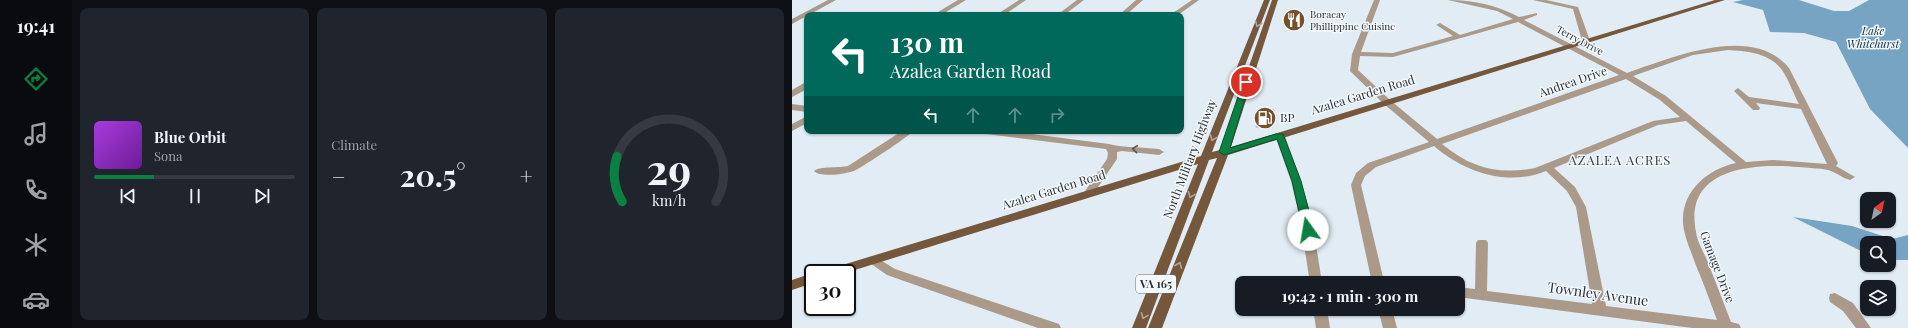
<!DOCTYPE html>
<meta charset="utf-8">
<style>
:root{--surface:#171b24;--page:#20242c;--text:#f1f3f6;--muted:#9ea1a6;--line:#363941;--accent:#0b8043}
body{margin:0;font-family:"Playfair Display",serif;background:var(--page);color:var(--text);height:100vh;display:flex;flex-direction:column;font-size:15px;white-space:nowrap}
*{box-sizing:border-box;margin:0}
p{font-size:13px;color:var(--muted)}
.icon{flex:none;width:22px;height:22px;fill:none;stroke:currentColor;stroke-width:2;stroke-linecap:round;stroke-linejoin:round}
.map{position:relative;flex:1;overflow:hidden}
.details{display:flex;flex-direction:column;gap:8px;padding:8px;background:#0d0f14;width:720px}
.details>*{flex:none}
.hud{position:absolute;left:12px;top:12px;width:380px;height:122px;border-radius:8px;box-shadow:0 1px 3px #0004;background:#00695c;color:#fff;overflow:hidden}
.needle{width:26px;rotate:33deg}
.buttons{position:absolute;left:1068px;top:192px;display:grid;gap:8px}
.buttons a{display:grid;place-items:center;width:36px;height:36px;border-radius:8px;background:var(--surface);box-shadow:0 1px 3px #0004;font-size:20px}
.speed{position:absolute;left:12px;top:264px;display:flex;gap:8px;font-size:20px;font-weight:700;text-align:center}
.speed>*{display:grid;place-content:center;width:52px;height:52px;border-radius:50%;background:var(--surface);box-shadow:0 1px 3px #0004;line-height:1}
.speed .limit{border:2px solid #111;border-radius:6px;background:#fff;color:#111}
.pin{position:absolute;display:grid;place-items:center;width:34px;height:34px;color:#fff;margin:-17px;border:2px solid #fff;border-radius:50%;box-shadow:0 1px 4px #0007}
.me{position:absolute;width:44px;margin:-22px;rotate:347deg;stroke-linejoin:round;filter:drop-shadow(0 0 3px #0008)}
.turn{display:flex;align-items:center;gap:14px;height:84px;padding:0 20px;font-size:18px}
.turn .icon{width:52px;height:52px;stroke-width:2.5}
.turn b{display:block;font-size:28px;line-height:34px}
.lanes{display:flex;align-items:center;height:38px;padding:0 20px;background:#0003;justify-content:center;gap:20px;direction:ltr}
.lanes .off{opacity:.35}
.big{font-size:30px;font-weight:700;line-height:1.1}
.details .card{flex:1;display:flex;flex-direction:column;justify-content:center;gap:6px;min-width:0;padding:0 14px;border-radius:8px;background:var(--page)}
.details .dial{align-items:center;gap:0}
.dial svg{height:104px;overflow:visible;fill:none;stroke:var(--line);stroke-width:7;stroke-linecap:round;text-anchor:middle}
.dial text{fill:var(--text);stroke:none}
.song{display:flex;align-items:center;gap:12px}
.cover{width:48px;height:48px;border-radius:6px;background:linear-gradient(135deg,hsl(280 70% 55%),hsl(280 70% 35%))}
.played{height:4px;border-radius:2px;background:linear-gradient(90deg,var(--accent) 30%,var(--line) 30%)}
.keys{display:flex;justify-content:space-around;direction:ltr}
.heat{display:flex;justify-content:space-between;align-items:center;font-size:22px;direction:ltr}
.details .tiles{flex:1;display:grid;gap:8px;grid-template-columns:repeat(3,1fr)}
.trip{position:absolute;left:443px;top:276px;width:230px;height:40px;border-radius:8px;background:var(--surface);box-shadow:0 1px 3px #0004;font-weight:700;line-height:40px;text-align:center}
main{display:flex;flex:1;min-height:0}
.dock{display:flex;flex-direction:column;width:72px;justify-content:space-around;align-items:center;background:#090b0e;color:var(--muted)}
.dock .icon{width:28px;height:28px}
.dock .on{color:var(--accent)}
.dock b{font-size:18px;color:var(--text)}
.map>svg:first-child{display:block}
.water{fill:#77a4c3}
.building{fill:#c6d1d9;stroke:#a1acb4}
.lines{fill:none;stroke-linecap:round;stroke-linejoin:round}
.minor{fill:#ab9a8a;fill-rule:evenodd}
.major{fill:#75573c;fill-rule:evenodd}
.oneway{stroke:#b4a89c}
.oneway2{stroke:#595652}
.route{fill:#0b8043;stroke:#07532c}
.labels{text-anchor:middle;stroke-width:3;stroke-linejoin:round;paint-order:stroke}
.far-poi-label{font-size:10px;fill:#2d3134;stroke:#f2f8fd;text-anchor:start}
.far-street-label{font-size:10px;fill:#2d3134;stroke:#f2f8fd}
.far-water-label{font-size:11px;font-style:italic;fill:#093046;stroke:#f2f8fd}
.shield{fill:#f2f8fd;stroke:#686d70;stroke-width:1}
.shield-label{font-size:11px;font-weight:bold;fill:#2d3134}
.street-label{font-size:12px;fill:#2d3134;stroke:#f2f8fd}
.poi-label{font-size:12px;fill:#2d3134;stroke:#f2f8fd;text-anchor:start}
.neighbourhood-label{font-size:13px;letter-spacing:1px;fill:#363f45;stroke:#f2f8fd}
.near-street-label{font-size:14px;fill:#2d3134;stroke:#f2f8fd}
</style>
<main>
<nav class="dock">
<b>19:41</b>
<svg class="icon on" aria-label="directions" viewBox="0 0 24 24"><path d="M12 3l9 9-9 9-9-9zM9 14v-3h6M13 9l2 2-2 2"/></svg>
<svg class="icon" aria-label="music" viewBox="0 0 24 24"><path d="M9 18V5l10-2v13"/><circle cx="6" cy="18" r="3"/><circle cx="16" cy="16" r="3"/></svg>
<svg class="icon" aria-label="phone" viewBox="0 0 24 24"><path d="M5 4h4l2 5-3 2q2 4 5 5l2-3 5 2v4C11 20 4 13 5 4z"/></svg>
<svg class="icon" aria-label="climate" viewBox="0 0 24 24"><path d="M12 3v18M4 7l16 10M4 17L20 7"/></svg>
<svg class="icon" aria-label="car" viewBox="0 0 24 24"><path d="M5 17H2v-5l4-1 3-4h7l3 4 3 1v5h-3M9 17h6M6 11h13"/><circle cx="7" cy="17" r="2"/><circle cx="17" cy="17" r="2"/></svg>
</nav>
<section class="details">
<div class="tiles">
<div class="card">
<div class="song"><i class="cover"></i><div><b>Blue Orbit</b><p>Sona</p></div></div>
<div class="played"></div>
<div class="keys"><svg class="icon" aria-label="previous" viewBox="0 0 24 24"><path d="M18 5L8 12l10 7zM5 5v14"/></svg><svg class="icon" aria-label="pause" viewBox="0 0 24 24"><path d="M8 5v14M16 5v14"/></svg><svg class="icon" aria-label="next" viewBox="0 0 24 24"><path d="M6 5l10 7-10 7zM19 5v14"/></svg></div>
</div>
<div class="card"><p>Climate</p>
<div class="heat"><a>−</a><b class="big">20.5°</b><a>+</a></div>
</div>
<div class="card dial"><svg viewBox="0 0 100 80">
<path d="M14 69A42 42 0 1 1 86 69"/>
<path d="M14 69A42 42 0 0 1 10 34" stroke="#0b8043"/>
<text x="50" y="56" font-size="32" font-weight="700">29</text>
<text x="50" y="72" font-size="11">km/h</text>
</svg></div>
</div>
</section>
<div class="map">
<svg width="1116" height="328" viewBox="0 0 1116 328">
<rect width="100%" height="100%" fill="#e1ecf4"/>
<!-- water -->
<path class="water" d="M 951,0 L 1007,0 L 1042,11 L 1057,11 L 1077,0 L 1116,0 L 1116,148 L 1078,109 L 1044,42 L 1012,33 L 978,32 L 971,10 L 941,2 Z
M 1001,217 L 1060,226 L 1100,239 L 1116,235 L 1116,260 L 1097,260 L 1097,243 L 1075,243 L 1075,254 Z"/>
<!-- building -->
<path class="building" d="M 470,109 L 482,110 L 477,127 L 464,127 Z"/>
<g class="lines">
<!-- minor -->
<path class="minor" d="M 36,0 L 44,0 L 0,24 L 0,19 Z
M 166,0 L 174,0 L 149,15 L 141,15 Z
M 227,0 L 234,0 L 212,15 L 204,15 Z
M 285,0 L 292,0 L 272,15 L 265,15 Z
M 344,0 L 351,0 L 334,15 L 327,15 Z
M 400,0 L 407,0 L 386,15 L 378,15 Z
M 582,0 L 588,0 L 569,52 L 601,53 L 661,36 L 646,26 L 644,25 L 648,23 L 668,35 L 721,19 L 705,11 L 656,0 C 681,0 704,5 727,17 L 745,13 L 745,15 L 732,20 L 835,73 C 879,58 960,23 997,68 L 1046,163 L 1044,166 L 1063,177 L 1058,180 C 1050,178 1044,172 1036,170 C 1027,168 1016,168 1006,167 C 961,163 891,168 904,232 C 905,241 911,251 915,260 C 923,281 931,301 939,322 L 947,324 L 949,328 L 900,328 L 666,297 L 666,287 L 683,289 L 684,243 L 686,240 L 694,240 L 696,243 L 695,291 L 800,304 L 784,207 L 775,191 L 754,171 C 715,187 672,172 642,146 L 584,167 L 573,176 L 569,185 L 591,277 L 605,280 L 607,283 L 580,283 L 559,185 L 564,173 L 576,163 L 637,142 L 592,104 L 558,71 L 560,54 ZM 726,22 L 827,75 L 645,139 L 598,100 L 566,70 L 568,56 L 601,57 ZM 936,50 C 954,51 978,53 990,70 C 997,80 1001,93 1007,104 L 957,97 L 946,88 L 942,91 L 961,110 L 967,110 L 968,108 L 964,103 L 1009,109 L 1035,164 L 981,160 L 954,162 L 874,96 L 841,76 L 901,55 ZM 834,79 L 868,100 L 888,117 L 861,121 L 743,168 C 706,175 679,168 650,144 ZM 894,121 L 944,163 C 911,170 883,198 893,234 C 895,244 900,253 903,263 C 911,282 918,301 925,320 L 814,306 L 794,207 L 783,187 L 762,168 L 866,125 Z
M 741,0 L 754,0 L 786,7 L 798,41 L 797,43 L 791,43 L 790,41 L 781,9 Z
M 12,83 L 15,83 L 15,89 L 0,97 L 0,90 Z
M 0,104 L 15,106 L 15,112 L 0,110 Z
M 15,116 L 15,123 L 0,131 L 0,124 Z
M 110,131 L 121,131 C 115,138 73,165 64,170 C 56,174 28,178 22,171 C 27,166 48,168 56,166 Z
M 189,131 L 216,131 L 317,144 C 331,148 351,147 367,149 L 372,152 L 367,155 L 330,151 L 325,152 L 325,159 L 300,196 L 296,197 L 291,194 L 315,159 L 316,153 L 314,149 L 194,134 Z
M 488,133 L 493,136 L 509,181 L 520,219 L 530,283 L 518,283 L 508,219 L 499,181 L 483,136 Z
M 82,256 L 103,269 L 267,324 L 269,328 L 246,328 L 95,275 L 78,263 L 76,260 L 78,257 Z
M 1043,293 L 1061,303 L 1079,328 L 1064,328 L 1051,311 L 1038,302 L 1037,298 L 1038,294 Z
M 521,309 L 535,309 L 538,328 L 524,328 Z
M 586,309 L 600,309 L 605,328 L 591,328 Z"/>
<!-- major -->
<path class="major" d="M 472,0 L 478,0 L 420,152 L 428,150 L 480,0 L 486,0 L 439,147 L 923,0 L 933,0 L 436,155 L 370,328 L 356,328 L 425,158 L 417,160 L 354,328 L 340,328 L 406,164 L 53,273 L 32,273 L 34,270 L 409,156 Z
M 21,273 L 21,283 L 0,290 L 0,280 Z"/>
</g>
<!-- one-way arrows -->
<defs><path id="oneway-chevron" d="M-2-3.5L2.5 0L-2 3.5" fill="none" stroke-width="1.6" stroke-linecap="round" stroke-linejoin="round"/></defs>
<g class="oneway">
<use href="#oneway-chevron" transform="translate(466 24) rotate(111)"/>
<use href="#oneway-chevron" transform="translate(421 138) rotate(111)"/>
<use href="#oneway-chevron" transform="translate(399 195) rotate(111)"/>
<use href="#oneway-chevron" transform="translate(387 265) rotate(-68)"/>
<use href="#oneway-chevron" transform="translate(352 316) rotate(111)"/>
</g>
<use class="oneway2" href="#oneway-chevron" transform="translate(343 149) rotate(-174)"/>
<!-- route -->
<path class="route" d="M 454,80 L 458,82 L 438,148 L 484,134 L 491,134 L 509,181 L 522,230 L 520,233 L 513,233 L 511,230 L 500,181 L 485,139 L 432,155 L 427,152 L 451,82 Z"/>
<!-- icons -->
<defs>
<g id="restaurant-disc" transform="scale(1.15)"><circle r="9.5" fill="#75502b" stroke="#f2f8fd"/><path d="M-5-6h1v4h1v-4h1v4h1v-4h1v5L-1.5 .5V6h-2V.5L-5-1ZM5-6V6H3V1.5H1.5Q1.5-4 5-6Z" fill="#fff"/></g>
<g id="fuel-disc" transform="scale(1.15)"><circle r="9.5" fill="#75502b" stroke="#f2f8fd"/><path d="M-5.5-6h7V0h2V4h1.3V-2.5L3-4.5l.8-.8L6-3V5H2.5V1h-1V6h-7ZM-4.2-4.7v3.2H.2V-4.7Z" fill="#fff"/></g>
</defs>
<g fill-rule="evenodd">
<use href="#restaurant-disc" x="502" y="20"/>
<use href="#fuel-disc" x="473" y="118"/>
</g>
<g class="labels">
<!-- far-poi labels -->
<g class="far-poi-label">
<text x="518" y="18">Boracay<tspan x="518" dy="12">Phillippine Cuisine</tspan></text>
</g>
<!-- far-street labels -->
<g class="far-street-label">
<text transform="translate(788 40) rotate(28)" y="4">Terry Drive</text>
</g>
<!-- far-water labels -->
<g class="far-water-label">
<text x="1081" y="35">Lake<tspan x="1081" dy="13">Whitehurst</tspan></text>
</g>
<!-- shield labels -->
<rect class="shield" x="344" y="275" width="40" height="18" rx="3"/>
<g class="shield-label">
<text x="364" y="288">VA 165</text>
</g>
<!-- street labels -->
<g class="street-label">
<text transform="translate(781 82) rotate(-19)" y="4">Andrea Drive</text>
<text transform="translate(571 95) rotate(-17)" y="4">Azalea Garden Road</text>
<text transform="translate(398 159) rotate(-69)" y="4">North Military Highway</text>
<text transform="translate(262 190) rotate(-17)" y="4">Azalea Garden Road</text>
<text transform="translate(925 267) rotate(69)" y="4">Gamage Drive</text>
</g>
<!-- poi labels -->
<g class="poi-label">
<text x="488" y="122">BP</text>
</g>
<!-- neighbourhood labels -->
<g class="neighbourhood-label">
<text x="828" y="165">AZALEA ACRES</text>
</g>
<!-- near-street labels -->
<g class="near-street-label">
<text transform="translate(806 294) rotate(8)" y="5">Townley Avenue</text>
</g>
</g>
</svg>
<div class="buttons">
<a><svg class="needle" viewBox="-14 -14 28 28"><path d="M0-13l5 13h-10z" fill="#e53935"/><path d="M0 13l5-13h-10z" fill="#9ea1a6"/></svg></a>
<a><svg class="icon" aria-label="search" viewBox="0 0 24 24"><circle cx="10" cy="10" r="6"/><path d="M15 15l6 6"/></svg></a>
<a><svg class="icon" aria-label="layers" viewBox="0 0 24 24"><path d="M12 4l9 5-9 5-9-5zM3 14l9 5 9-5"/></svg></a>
</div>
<div class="speed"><div class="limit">30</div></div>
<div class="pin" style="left:454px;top:82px;background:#d93025"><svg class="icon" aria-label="arrive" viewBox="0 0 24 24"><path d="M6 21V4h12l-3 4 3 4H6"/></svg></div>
<svg class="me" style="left:516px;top:230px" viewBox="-20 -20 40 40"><circle r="19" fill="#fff"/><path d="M0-13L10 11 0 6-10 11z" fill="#0b8043"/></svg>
<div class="trip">19:42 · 1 min · 300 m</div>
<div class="hud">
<div class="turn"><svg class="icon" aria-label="left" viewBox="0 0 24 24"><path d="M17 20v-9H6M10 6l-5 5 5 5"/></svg><div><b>130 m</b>Azalea Garden Road</div></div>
<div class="lanes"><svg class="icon" aria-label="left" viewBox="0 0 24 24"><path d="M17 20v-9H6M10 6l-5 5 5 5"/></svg><svg class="icon off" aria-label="ahead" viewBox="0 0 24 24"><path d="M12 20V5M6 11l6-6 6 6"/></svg><svg class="icon off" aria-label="ahead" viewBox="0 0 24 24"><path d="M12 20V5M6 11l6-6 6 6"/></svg><svg class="icon off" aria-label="right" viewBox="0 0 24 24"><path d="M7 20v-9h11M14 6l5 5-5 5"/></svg></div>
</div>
</div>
</main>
